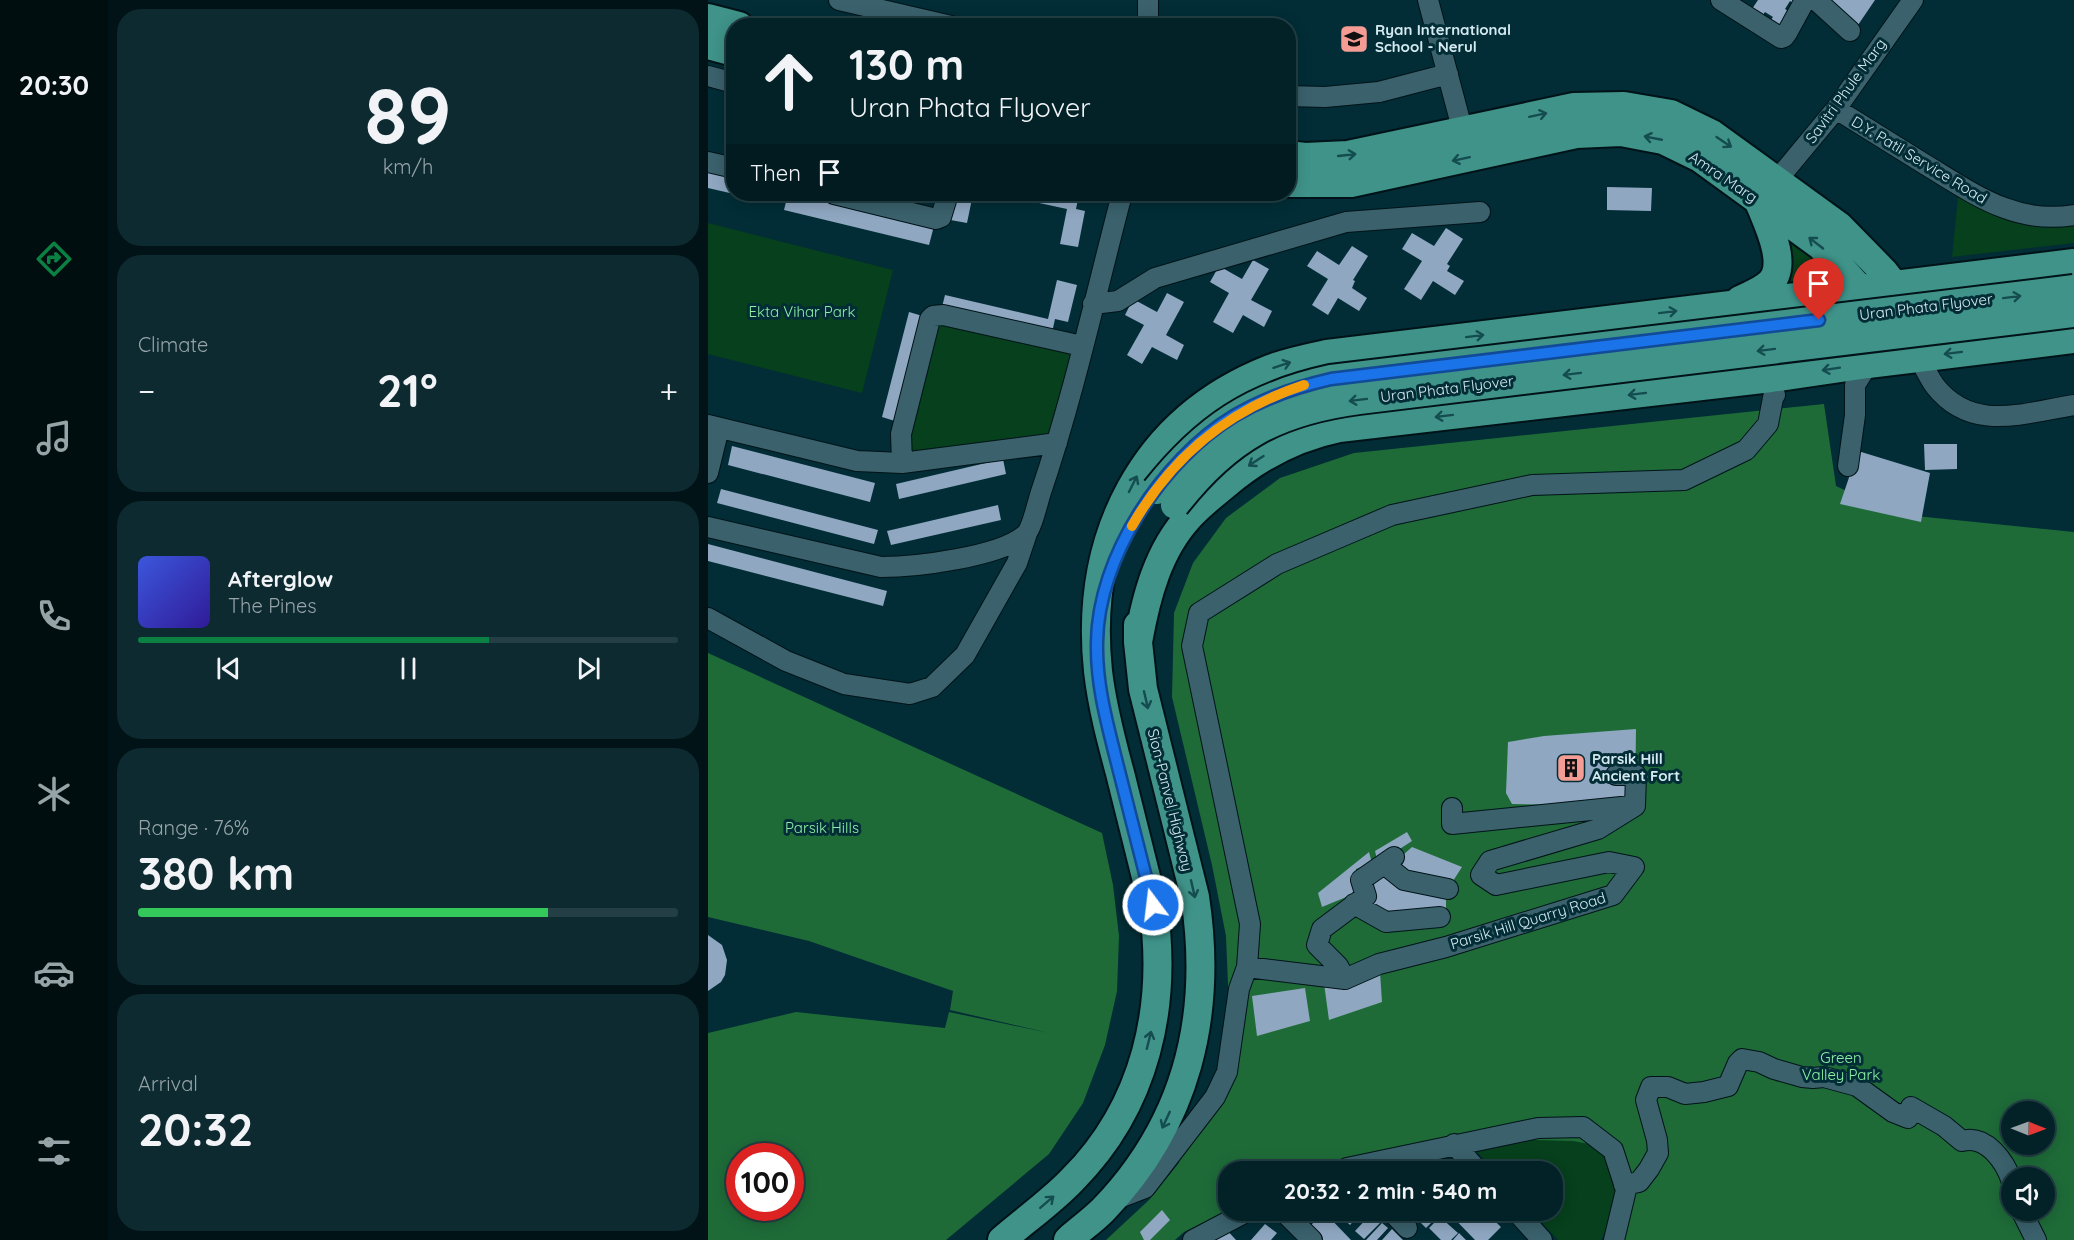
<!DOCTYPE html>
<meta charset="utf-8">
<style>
:root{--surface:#022228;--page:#0c2a30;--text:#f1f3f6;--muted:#96a4a8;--line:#233f45;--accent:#0b8043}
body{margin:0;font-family:Quicksand,sans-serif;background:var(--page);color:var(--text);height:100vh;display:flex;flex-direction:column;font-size:22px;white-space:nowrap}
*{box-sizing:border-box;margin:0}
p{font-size:20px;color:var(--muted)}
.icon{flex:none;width:33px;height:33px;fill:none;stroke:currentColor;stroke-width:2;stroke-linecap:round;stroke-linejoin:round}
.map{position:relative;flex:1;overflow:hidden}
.side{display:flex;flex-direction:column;gap:9px;padding:9px;background:#011316;width:600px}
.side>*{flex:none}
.guide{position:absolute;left:18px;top:18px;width:570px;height:183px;border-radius:24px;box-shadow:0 3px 15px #0003,0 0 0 2px var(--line);background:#022228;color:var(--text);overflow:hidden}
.needle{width:39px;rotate:91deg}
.fabs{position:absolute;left:1293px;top:1101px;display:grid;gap:12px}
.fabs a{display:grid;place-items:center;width:54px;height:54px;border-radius:50%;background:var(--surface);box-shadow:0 3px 15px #0003,0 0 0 2px var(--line);font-size:30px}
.speed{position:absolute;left:18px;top:1143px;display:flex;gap:12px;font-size:30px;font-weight:700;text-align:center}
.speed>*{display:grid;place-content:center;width:78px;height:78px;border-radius:50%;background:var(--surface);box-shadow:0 3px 15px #0003,0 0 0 2px var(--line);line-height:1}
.speed .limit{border:9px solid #d22;background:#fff;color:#111}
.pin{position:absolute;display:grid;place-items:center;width:51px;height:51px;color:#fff;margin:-62px -26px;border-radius:50% 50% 50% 0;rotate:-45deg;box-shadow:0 0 6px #0007}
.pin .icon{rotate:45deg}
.me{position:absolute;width:66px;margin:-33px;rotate:345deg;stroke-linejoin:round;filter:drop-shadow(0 0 4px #0008)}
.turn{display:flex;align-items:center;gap:21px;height:126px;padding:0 24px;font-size:27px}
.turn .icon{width:78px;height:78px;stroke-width:2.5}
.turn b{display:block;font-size:42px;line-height:51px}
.then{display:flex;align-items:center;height:57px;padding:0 24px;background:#0003;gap:12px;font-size:22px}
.big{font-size:45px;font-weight:800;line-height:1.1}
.side .widget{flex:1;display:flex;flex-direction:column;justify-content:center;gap:9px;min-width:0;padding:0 21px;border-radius:24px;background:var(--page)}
.side .dial{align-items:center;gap:0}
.dial b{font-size:78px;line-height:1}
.song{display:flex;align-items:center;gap:18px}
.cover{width:72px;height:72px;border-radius:9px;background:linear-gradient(135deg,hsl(230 70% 55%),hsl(250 70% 35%))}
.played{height:6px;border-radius:3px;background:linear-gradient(90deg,var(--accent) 65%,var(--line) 65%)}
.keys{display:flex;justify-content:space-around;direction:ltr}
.heat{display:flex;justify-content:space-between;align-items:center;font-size:33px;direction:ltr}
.charge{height:9px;border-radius:4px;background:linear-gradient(90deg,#34c759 76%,var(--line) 0)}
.trip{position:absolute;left:510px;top:1161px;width:345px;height:60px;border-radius:24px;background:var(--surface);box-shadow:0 3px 15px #0003,0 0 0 2px var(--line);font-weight:800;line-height:60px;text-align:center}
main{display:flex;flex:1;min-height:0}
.tabs{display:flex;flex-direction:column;width:108px;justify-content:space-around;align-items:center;background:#010e10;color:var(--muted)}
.tabs .icon{width:42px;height:42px}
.tabs .on{color:var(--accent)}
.tabs b{font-size:27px;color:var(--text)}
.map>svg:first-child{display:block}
.green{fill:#06401c}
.forest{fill:#1e6b38;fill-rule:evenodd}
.building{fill:#8fa7c1}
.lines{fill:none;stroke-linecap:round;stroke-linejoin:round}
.minor-casing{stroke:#011318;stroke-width:22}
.highway-casing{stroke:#011318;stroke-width:32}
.minor{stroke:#3a616c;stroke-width:20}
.highway{stroke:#3f9389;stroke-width:28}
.highway-bridge-casing{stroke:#011318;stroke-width:32;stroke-linecap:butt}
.highway-bridge{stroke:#3f9389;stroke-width:28}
.oneway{stroke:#144c4f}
.route-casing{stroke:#114b97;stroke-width:15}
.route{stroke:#1a73e8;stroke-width:10}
.slow{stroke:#f59e0b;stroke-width:10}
.labels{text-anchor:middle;stroke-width:6;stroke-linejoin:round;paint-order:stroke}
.poi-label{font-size:15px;font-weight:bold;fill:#d5eaf0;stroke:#022d36;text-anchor:start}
.street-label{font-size:15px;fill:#d5eaf0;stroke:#022d36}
.park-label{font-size:15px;fill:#8cf0a5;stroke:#022d36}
</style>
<main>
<nav class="tabs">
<b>20:30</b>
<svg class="icon on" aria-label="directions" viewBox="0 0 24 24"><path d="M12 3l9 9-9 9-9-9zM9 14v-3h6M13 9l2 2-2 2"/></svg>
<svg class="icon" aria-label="music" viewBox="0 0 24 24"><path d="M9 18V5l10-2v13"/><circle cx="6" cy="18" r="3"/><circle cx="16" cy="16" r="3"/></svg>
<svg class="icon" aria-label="phone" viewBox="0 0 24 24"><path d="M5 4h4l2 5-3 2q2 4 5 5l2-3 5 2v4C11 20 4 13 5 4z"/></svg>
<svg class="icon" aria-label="climate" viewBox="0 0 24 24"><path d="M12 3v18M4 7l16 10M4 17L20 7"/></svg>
<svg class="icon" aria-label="car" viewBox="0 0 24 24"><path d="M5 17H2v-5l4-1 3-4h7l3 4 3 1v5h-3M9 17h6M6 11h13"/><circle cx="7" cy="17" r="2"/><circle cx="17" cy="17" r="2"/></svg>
<svg class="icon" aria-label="filters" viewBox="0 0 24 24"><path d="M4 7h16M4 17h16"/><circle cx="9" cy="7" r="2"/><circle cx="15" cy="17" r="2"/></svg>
</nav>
<section class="side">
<div class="widget dial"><b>89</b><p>km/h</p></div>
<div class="widget"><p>Climate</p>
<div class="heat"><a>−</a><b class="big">21°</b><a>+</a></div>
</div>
<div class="widget">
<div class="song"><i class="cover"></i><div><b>Afterglow</b><p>The Pines</p></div></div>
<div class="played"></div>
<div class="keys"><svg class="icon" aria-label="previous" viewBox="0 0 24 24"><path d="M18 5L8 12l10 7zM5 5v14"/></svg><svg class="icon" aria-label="pause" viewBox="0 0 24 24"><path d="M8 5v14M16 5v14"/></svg><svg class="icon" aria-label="next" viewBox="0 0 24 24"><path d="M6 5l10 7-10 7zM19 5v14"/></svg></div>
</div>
<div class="widget"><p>Range · 76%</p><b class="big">380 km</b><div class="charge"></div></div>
<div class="widget"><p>Arrival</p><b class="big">20:32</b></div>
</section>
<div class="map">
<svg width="1366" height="1240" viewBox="0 0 1366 1240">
<rect width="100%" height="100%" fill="#022d36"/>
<!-- green -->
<path class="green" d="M 1250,197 L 1278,210 L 1366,224 L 1366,243 L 1244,257 Z
M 0,223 L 185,270 L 154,393 L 0,354 Z
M 1083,243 L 1103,257 L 1123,281 L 1077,287 L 1083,267 Z
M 227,319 L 365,348 L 343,437 L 205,453 L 199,435 Z
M 874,1136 L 899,1158 L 909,1188 L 901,1224 L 893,1240 L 850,1240 L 823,1211 L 844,1210 L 844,1172 L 787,1171 L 769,1152 L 824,1140 Z"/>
<!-- forest -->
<path class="forest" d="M 1116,404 L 1128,486 L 1188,514 L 1366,532 L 1366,1240 L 915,1240 L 914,1150 L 865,1141 L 738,1138 L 639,1161 L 611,1171 L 520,1172 L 521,1210 L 476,1232 L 467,1240 L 398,1240 L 441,1200 L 470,1164 L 492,1122 L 508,1076 L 521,1009 L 518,936 L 504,865 L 464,697 L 466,613 L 485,563 L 518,518 L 572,478 L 646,453 ZM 1304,1112 L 1336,1112 L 1336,1144 L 1304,1144 ZM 1304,1178 L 1336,1178 L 1336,1210 L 1304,1210 Z
M 0,653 L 394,833 L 405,885 L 411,936 L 409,991 L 397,1045 L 375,1103 L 341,1154 L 238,1240 L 0,1240 L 0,1033 L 88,1012 L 237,1028 L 241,1012 L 341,1033 L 242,1010 L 245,991 L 101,941 L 0,917 ZM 82,1156 L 82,1208 L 32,1208 L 32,1156 Z"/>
<!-- building -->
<path class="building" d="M 1050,0 L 1089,0 L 1086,4 L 1082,1 L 1077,9 L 1082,12 L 1072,27 L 1062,21 L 1065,17 L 1057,12 L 1054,16 L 1044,9 Z
M 1117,0 L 1167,0 L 1150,25 L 1116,1 Z
M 0,168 L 26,174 L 26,194 L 0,188 Z
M 899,187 L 944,188 L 943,211 L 899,210 Z
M 29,194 L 57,194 L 56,201 Z
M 80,194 L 93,194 L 226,226 L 221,245 L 76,210 Z
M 242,194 L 265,194 L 259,223 L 237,219 Z
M 290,194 L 371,194 L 368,209 L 377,211 L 370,247 L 352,244 L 359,209 Z
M 738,228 L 755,239 L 739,264 L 742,266 L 739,271 L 756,281 L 747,295 L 725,281 L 713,300 L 696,289 L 714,261 L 694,249 L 704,233 L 726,246 Z
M 644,246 L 660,256 L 645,280 L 647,281 L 644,288 L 659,298 L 651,311 L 630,298 L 620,315 L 604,305 L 620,279 L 599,266 L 609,251 L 631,265 Z
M 545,260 L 561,269 L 543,300 L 564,311 L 556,327 L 535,315 L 525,333 L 505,322 L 521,293 L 502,282 L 511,266 L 534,279 Z
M 349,280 L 369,285 L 360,322 L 347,319 L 343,337 L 233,311 L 237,295 L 340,319 Z
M 459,293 L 476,302 L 458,335 L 476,345 L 469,360 L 444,347 L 434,364 L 419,355 L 436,325 L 417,315 L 425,299 L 449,312 Z
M 201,312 L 218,317 L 190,422 L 174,417 Z
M 1216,444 L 1249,444 L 1249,469 L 1217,470 Z
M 24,446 L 167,483 L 162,502 L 20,465 Z
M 1150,451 L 1222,473 L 1213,522 L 1132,504 Z
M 295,459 L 298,474 L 191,499 L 188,484 Z
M 13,489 L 170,530 L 166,544 L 9,503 Z
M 290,505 L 293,520 L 183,545 L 179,531 Z
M 0,544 L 179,591 L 175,606 L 0,561 Z
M 928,729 L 927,806 L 804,804 L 798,793 L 800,742 L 836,736 Z
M 699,832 L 704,841 L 670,863 L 667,851 Z
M 704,847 L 754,867 L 743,884 L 684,865 Z
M 661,852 L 664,863 L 648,869 L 648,893 L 614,907 L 610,893 Z
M 672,875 L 738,897 L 738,908 L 688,913 L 663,905 L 659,885 Z
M 0,935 L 14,945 L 19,960 L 17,975 L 13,982 L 0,991 Z
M 671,957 L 674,1002 L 621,1020 L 615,976 Z
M 597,988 L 602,1021 L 549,1036 L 544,996 Z
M 803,1164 L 810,1172 L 797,1172 Z
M 454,1210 L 462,1220 L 442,1240 L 436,1240 L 432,1232 Z
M 591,1210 L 614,1210 L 599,1224 L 588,1213 Z
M 626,1210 L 655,1210 L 642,1225 Z
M 694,1210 L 711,1210 L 702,1219 Z
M 721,1210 L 727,1210 L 731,1215 L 718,1228 L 711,1221 Z
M 738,1210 L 775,1210 L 793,1227 L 780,1240 L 767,1240 Z
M 616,1212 L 643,1240 L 615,1240 L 602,1226 Z
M 664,1213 L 673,1222 L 656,1239 L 647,1231 Z
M 732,1217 L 750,1233 L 743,1240 L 733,1240 L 721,1228 Z
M 674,1223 L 680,1228 L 669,1240 L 658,1240 Z
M 557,1224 L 569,1233 L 563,1240 L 543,1240 Z
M 517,1228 L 528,1240 L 505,1240 Z
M 684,1229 L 695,1240 L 674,1240 Z
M 751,1233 L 758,1240 L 745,1240 Z"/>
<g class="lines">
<!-- minor casing -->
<g class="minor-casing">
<path id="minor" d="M 131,0 L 243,26
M 720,0 L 755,132
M 1013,0 L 1073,38 L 1076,37 L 1079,33 L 1097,0
M 1108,0 L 1142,31
M 440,26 L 440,0
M 0,76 L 26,83
M 580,96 L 617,97 L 671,92 L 740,74
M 1128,109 C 1158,128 1188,146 1218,165 C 1266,194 1307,225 1366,215
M 0,162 L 26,168
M 1069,180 L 1128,109 L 1205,0
M 126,194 L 228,219 L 233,217 L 240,194
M 385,304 L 410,301 L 447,278 L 638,222 L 772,212
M 1211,357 C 1216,367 1221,378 1227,386 C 1264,433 1315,413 1366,405
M 0,425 L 149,461 L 194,463 L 349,443
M 194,463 L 193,434 L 222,319 L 225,316 L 235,315 L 374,346
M 1140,466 L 1147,415 L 1147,385 L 1160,364
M 0,473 L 11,428
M 0,527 L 173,567 C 207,567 293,557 318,534 C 324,528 330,501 333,492 C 366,394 388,293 414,194
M 0,618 L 78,661 L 136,684 L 202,694 L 224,687 L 257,655 L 309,563 L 319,533
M 744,808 L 744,824 L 923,806
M 676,864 L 696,880 L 740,889
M 646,904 L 678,922 L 732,917
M 539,967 L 637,979 L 671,964 L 738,947 L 905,895 L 926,867 L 901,862 L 788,885 L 773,875 L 782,861 L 890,829 L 927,806 L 928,775 L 908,775
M 637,979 L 630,966 L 609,945 L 614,929 L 658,896 L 653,880 L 686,857
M 746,1144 L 771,1172
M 630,1172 L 639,1168 L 830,1128 L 875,1127 L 905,1150 L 918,1190 L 906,1240
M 916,1185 L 931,1182 L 941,1169 L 950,1153 L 949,1140 L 938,1100 L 943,1087 L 960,1087 L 977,1094 L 996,1092 L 1020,1086 L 1030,1063 L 1034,1059 L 1051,1062 L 1066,1069 L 1094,1077 L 1105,1078 L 1116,1077 L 1149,1086 L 1185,1112 L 1200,1118 L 1203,1107 L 1236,1126 L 1254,1141 C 1278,1134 1297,1161 1304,1182
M 406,1200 L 437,1188 L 507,1097 L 519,1072 L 531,989 L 539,967 L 542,924 L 484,646 L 491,613 L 569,564 L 684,515 L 824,485 L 976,480 L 1038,450 L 1060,424 L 1066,393 L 1067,395
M 574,1210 L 604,1240
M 682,1210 L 699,1228
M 807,1210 L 834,1240
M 1313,1210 L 1328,1240
M 485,1240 L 542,1210"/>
</g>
<!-- highway casing -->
<g class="highway-casing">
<path id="highway" d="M 0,18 L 31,26
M 0,45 L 26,52
M 580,155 L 597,157 L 640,155 L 866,107 L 916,106 L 963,114 L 1004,134 L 1131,226 L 1176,272 L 1186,285 L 1191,299
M 580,183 L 643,183 L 868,134 L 913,132 L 955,140 L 992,158 L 1113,246 L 1152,289 L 1157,301
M 1032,300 C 1042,295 1054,291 1062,283 C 1081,265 1059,222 1051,202
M 430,642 C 438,597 450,550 482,516 C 493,504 505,495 517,485 C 551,456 587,437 631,428 L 1063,378 L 1160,364 L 1366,339
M 294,1240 C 317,1220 343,1202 364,1180 C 438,1106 460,1006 445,905 C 434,861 423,817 412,773 C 403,740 394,706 390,671 C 376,538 433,420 562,369 C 580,362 600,358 619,354 L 1366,263
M 360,1240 C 371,1230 384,1221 395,1210 C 479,1123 505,1015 487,897 L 435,689 L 430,642 L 430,625"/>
</g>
<!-- minor -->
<use href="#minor" class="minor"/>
<!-- highway -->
<use href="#highway" class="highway"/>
<!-- highway-bridge casing -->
<g class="highway-bridge-casing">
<path id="highway-bridge" d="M 448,490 C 497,428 545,396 623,379 L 1366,289
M 467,505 C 519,438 568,411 651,400 L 1366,313"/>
</g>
<!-- highway-bridge -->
<use href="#highway-bridge" class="highway-bridge"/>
</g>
<!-- one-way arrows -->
<defs><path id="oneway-shaft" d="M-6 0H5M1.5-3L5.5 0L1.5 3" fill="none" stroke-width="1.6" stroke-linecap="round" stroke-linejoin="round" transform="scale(1.5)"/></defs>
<g class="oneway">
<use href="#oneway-shaft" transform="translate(830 115) rotate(-12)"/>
<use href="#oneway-shaft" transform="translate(945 138) rotate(-169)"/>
<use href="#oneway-shaft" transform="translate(1016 142) rotate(34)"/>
<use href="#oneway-shaft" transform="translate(639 155) rotate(-6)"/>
<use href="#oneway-shaft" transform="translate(753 159) rotate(168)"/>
<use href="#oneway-shaft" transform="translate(1108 243) rotate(-142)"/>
<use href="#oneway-shaft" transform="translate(1304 297) rotate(-7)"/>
<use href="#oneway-shaft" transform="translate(960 312) rotate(-7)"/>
<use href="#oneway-shaft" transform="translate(767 336) rotate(-7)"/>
<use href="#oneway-shaft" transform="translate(1058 350) rotate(173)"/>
<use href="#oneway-shaft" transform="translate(1245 353) rotate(173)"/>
<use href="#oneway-shaft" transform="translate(574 365) rotate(-18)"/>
<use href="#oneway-shaft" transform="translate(1123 369) rotate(171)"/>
<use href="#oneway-shaft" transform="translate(864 374) rotate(173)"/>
<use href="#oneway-shaft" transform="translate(929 394) rotate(173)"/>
<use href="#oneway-shaft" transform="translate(650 400) rotate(173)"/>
<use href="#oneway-shaft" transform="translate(736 416) rotate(173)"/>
<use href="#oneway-shaft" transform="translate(548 461) rotate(147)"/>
<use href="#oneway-shaft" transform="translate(425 484) rotate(-63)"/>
<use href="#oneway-shaft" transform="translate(438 700) rotate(77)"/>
<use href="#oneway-shaft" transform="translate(485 889) rotate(77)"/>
<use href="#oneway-shaft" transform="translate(441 1040) rotate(-76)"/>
<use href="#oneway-shaft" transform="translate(458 1120) rotate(115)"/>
<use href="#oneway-shaft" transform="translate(339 1202) rotate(-41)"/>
</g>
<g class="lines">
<!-- route casing -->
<g class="route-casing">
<path id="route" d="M 445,905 C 433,858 421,811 409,763 C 399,723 388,684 389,642 C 390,557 454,460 526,416 C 556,398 588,387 623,379 L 1111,320"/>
</g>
<!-- route -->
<use href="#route" class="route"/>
<!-- slow -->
<path class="slow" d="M 424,526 C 464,456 520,410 596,385"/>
</g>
<!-- icons -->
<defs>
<g id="school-square" transform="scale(1.5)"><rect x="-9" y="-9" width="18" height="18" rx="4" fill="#f59c95" stroke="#022d36"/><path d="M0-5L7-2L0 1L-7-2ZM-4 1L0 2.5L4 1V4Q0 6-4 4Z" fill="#111"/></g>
<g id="building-square" transform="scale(1.5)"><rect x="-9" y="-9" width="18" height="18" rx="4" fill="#f59c95" stroke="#022d36"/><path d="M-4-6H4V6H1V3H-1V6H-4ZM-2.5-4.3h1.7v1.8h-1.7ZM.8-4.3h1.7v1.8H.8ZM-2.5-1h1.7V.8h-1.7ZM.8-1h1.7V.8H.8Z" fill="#111"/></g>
</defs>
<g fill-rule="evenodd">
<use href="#school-square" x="646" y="39"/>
<use href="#building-square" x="863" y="768"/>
</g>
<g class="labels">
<!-- poi labels -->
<g class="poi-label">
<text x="667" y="35">Ryan International<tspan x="667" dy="17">School - Nerul</tspan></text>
<text x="884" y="764">Parsik Hill<tspan x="884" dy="17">Ancient Fort</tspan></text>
</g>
<!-- street labels -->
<g class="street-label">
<text transform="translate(1138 91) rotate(-54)" y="5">Savitri Phule Marg</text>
<text transform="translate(1211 160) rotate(31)" y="5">D.Y. Patil Service Road</text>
<text transform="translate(1015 177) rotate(34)" y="5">Amra Marg</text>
<text transform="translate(1218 307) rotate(-7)" y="5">Uran Phata Flyover</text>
<text transform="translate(739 389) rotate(-7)" y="5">Uran Phata Flyover</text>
<text transform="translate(462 800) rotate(76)" y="5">Sion-Panvel Highway</text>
<text transform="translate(820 921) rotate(-17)" y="5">Parsik Hill Quarry Road</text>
</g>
<!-- park labels -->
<g class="park-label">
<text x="94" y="317">Ekta Vihar Park</text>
<text x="114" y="833">Parsik Hills</text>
<text x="1133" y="1063">Green<tspan x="1133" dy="17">Valley Park</tspan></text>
</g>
</g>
</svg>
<div class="fabs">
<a><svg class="needle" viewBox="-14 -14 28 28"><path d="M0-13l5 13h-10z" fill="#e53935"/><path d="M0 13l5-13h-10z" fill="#96a4a8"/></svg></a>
<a><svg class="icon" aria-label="sound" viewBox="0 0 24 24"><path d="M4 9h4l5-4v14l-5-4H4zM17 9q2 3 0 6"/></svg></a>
</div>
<div class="speed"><div class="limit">100</div></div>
<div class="pin" style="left:1111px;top:320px;background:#d93025"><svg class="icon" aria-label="arrive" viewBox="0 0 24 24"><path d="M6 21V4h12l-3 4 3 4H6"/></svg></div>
<svg class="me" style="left:445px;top:905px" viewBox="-20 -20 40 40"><circle r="17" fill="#1a73e8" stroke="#fff" stroke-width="3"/><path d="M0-11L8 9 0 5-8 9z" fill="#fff"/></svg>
<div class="trip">20:32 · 2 min · 540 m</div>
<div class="guide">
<div class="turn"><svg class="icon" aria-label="ahead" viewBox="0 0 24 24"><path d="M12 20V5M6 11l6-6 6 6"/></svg><div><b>130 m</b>Uran Phata Flyover</div></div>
<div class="then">Then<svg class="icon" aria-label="arrive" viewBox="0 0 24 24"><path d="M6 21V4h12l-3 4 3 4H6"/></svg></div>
</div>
</div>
</main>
